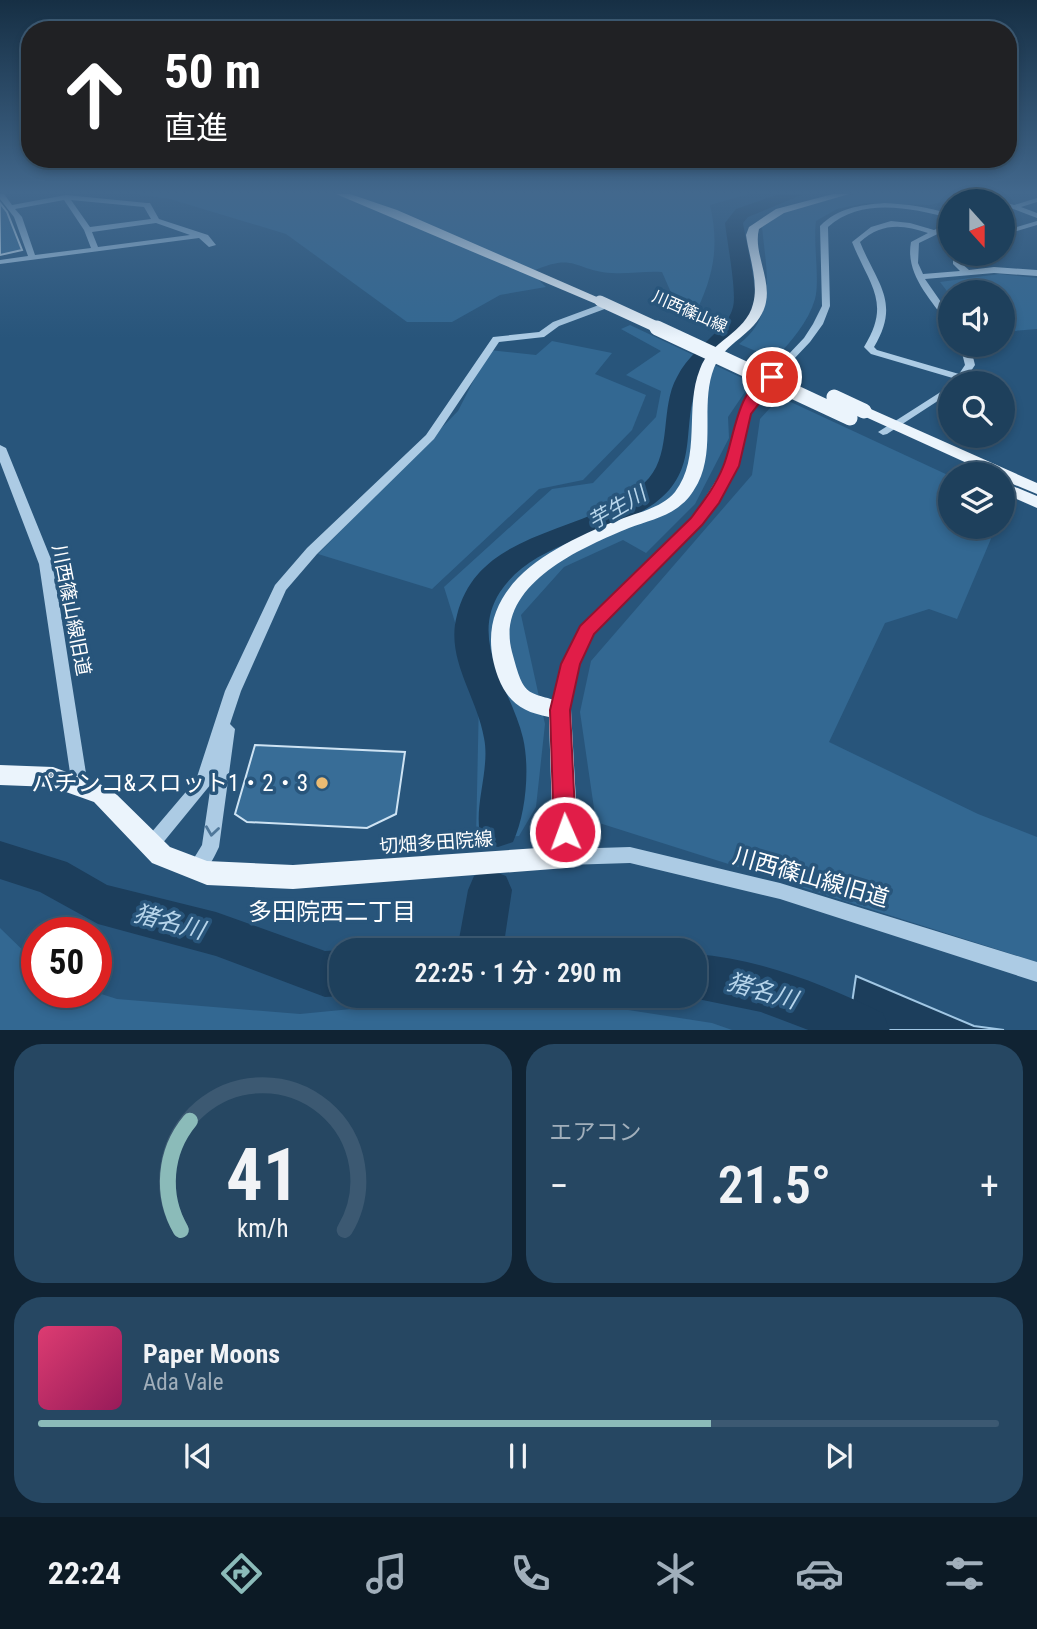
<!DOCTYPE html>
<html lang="ja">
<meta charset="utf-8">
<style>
:root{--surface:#1e405c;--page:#264762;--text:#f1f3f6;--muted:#a1afbb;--line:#3c5972;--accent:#8bbbb9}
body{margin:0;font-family:"Roboto Condensed","Noto Sans JP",sans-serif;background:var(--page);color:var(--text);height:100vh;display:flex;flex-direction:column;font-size:26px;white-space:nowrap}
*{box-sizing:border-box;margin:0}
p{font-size:23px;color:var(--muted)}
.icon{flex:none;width:38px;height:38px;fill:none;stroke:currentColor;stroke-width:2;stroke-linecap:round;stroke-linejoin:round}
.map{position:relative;height:1030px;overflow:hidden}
.drawer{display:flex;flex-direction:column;gap:14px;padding:14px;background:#102333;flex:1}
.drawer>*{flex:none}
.guide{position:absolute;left:21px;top:21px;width:996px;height:147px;border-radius:28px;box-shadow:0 4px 10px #0003,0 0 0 2px var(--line);background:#202124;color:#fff;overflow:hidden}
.needle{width:46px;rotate:159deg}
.buttons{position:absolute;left:938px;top:189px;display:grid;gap:14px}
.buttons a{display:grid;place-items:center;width:77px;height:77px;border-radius:50%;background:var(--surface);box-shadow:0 4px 10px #0003,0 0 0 2px var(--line);font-size:35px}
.speed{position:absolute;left:21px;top:917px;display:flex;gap:14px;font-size:35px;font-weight:700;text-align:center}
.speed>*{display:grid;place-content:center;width:91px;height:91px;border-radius:50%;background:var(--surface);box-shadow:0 4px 10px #0003,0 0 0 2px var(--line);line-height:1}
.speed .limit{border:10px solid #d22;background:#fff;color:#111}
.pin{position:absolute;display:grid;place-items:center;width:60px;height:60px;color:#fff;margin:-30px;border:4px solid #fff;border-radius:50%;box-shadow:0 2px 7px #0007}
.me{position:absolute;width:77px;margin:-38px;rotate:358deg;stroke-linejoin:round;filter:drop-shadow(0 0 5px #0008)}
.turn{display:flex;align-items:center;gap:24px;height:147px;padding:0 28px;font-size:32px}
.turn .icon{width:91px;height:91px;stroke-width:2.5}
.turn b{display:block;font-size:49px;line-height:60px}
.big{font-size:52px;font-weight:600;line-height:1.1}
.drawer .tile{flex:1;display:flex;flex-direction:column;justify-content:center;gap:10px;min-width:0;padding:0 24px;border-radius:28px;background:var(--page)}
.drawer .dial{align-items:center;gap:0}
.dial svg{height:182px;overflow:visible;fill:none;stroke:var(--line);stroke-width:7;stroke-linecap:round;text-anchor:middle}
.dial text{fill:var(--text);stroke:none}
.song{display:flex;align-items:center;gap:21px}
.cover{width:84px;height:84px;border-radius:10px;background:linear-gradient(135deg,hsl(340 70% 55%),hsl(330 70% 35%))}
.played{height:7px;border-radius:4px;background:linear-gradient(90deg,var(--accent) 70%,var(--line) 70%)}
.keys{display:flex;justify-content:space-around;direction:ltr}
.heat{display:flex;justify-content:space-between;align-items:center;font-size:38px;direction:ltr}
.drawer .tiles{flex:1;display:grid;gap:14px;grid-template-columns:1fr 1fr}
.tile:last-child{grid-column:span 2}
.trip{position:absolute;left:329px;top:938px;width:378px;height:70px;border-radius:28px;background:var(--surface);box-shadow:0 4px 10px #0003,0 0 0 2px var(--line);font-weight:600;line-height:70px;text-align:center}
.dock{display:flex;height:112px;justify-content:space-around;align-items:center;background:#0c1a25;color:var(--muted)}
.dock .icon{width:49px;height:49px}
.dock .active{color:var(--accent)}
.dock b{font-size:32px;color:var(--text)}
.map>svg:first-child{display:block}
.green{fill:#336892}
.water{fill:#1c3e5c;stroke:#a1c7e4;stroke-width:2}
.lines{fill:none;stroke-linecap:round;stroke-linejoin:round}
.river{fill:#1c3e5c;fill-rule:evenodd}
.building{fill:#386d97;stroke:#cee3f3;stroke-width:2}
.minor{fill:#accbe4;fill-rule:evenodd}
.major{fill:#ebf4fc;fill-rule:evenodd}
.major-bridge-far1{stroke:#ebf4fc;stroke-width:11}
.major-bridge{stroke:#ebf4fc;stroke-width:15}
.oneway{stroke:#50789a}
.route{fill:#e11d48;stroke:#92132f;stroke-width:2}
.poi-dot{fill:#ebbb73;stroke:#28557b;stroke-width:2.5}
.labels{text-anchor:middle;stroke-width:7;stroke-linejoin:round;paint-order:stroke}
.far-street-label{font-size:16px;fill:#fff;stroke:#28557b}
.street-label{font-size:19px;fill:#fff;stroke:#28557b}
.water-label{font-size:21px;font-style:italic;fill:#b7d5eb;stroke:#28557b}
.near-poi-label{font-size:23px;fill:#fff;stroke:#28557b;text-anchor:end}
.near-street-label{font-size:23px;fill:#fff;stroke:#28557b}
.near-neighbourhood-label{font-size:24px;fill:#fff;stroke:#28557b}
.near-water-label{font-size:24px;font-style:italic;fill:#b7d5eb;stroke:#28557b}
</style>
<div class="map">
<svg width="1037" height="1031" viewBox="0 0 1037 1031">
<rect width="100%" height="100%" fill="#28557b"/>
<!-- green -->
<path class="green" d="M 136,194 L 749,194 L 710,205 C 720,248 713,279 693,318 L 680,313 L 662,272 C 645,271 629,274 612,273 C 574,271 576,251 531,272 L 546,287 L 500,295 L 452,322 L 407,322 L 286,234 L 170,199 Z
M 972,194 L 930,205 L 866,203 L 837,209 L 816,221 C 813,243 820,281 815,299 C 808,323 791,341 775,359 L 739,344 C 778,315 766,269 762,227 C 814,183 908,194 972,194 Z
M 999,274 L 1037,278 L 1037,329 L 1003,332 L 1003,292 L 950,292 L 950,295 L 940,282 Z
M 630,325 L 742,378 L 749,386 L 728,417 L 729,438 L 695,504 L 646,553 L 623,540 L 564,567 L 521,615 L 545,724 L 536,807 L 519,836 L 476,839 L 479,699 L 444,587 L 552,489 L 593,483 L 656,417 L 661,391 L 626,375 L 661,351 L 621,329 Z
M 552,341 L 612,353 L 595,374 L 646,395 L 632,430 L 583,480 L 539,489 L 432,589 L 318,554 L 458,411 L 489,350 L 536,355 Z
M 780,397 L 950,476 L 950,527 L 969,527 L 993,534 L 957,619 L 929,609 L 885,623 L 829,742 L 978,814 L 1037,837 L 1037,962 L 596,822 L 580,712 L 591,661 L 752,475 L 760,419 Z
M 0,928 L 37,964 L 37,992 L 95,992 L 117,999 L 300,1014 L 475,997 L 564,1000 L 712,1023 L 732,1030 L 0,1030 Z"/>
<!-- water -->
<path class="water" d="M 856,976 L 974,1026 L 1004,1030 L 848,1030 Z"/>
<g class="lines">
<!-- river -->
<path class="river" d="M 779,194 L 804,194 L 748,217 L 743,223 C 746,241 758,292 755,307 C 747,339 710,353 698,383 C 680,427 701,469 655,503 C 608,537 533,541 500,592 C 468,642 512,690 523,738 C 530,768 526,814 513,842 L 498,847 L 483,842 C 470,814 491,771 484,738 C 477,696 445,659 457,615 C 480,523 596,537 649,478 C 672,451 660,407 677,377 C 687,357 704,345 719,329 C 725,323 731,316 733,307 C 737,293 727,241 725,223 L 736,209 Z
M 0,841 L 67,862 L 107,885 L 216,912 L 325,951 L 341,950 L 342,950 L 342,996 L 325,997 L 216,956 L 98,924 L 40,892 L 0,879 Z
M 490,870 L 506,876 L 512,890 L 503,950 L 457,950 L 468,890 L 474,876 Z
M 695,954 C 761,959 823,984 883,1013 L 890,1031 L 811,1031 L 761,1012 L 683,996 L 695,996 Z"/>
</g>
<!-- building -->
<path class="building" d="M 0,203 L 7,212 L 22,250 L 0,255 Z
M 255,745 L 405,752 L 396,814 L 367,828 L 247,822 L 235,814 Z"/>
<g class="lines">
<!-- minor -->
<path class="minor" d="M 0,194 L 4,194 L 12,205 L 66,195 L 147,203 L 150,203 L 159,219 L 208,235 L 216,245 L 209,247 L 199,238 L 0,264 L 0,260 L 28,256 L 14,217 L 0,199 ZM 64,200 L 84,230 L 91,248 L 35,255 L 22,217 L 15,209 ZM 71,200 L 144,207 L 151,219 L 90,227 ZM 156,223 L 190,235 L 98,247 L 92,232 Z
M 982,194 L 990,194 L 1001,201 L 992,201 Z
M 1037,198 L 1037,202 L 1021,207 L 1037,213 L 1037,218 L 1003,205 L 1001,201 L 1014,205 Z
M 884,203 C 907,204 928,207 950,214 L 950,218 C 911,208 861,197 828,227 L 830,306 L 823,324 L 810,342 L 759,396 L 749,414 L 737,466 L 701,524 L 593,634 L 577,664 L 568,710 L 565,714 L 560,716 L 555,714 L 552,710 L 563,664 L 582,627 L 692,519 L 725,466 L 739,414 L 750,395 L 804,338 L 813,324 L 822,306 L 820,226 C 838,208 860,205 884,203 Z
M 891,221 L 910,223 L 934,230 L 950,223 L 950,228 L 919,243 L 918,263 L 923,274 L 960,271 L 953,264 L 953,254 L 961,254 L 961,263 L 969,270 L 994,267 L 1037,270 L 1037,276 L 994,273 L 925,279 L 950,315 L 950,324 L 947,323 C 930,298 905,274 911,242 L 928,233 C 902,224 881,223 860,242 C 877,284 901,302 874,347 L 877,350 L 959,374 L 965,365 L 960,345 L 970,345 L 975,365 L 963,383 L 955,383 L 956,379 L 871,354 L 864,347 C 892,302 869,285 852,242 L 871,227 Z
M 1037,221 L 1037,225 L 1003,235 L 1003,231 Z
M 607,302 L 610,303 L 610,307 L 559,326 L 544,337 L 499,342 L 434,439 L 317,554 L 286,590 L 241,691 L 230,724 L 235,729 L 219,847 C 214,857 208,872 197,876 L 191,874 L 188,868 L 202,845 L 211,784 L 157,850 L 151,853 L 145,850 L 142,845 L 145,840 L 196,780 L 225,691 L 275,585 L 307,548 L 426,435 L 493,337 L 539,332 L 553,322 Z
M 950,386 L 950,393 L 887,434 L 883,435 L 878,432 Z
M 0,445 L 6,448 L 53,564 L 88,786 L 86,791 L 80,793 L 74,791 L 72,786 L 39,564 L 0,462 Z
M 630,847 L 780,883 L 1037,962 L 1037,982 L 780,899 L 630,863 L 566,865 L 560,863 L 557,857 L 560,851 L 566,849 Z"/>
<!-- major -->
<path class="major" d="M 336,194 L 350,194 L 397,210 L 606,301 L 596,304 Z
M 833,194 L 849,194 L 784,213 L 759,229 C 753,252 771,278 766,302 C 760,333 725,341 714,368 C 700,404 716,447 698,483 C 694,490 689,499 682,504 C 668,517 647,521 629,528 C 581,548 494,585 512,652 C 525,700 525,690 568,704 L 571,710 L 579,857 L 575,865 L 566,868 L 293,889 L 207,885 L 152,863 L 94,802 L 52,787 L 0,785 L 0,765 L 53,767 L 110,788 L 170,847 L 207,861 L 293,865 L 553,847 L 549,717 C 523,712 508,703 498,677 C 466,589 550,547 618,520 C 636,513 662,508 675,492 C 702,457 684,408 700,369 C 710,341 746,333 753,304 C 759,283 749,256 746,235 L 749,227 L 776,209 Z
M 864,406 L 1037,483 L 1037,494 L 1003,480 L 1003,474 L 991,474 L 859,414 L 856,411 L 859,408 Z
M 1003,482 L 1037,496 L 1037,508 L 1003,493 Z"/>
<!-- major-bridge-far1 -->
<path class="major-bridge-far1" d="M 600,301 L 661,329"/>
<!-- major-bridge -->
<path class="major-bridge" d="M 657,328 L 850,418
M 834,397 L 864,411"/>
</g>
<!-- one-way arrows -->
<defs><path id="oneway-chevron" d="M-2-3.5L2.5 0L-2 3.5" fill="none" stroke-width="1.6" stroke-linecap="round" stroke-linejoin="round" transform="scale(1.75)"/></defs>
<use class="oneway" href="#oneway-chevron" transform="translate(212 831) rotate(98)"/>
<!-- sky -->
<linearGradient id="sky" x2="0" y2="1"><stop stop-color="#162f44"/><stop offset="0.57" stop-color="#42688d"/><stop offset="1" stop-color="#42688d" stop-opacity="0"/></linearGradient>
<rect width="1037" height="338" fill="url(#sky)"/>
<!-- route -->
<path class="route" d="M 772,373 L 779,377 L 751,414 L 739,466 L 719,503 L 702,525 L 594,634 L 580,664 L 570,710 L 576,832 L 573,839 L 565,842 L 557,839 L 554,832 L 550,710 L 561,664 L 580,626 L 691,518 C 703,502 716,485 723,467 C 735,438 736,385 772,373 Z"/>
<!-- markers -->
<circle class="poi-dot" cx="322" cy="783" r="7"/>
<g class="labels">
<!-- far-street labels -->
<g class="far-street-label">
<text transform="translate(690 311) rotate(24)" y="6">川西篠山線</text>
</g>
<!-- street labels -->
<g class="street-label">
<text transform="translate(72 610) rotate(79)" y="7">川西篠山線旧道</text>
<text transform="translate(436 842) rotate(-4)" y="7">切畑多田院線</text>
</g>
<!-- water labels -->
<g class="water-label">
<text transform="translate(617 508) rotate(-30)" y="7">芋生川</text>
</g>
<!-- near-poi labels -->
<g class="near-poi-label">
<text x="308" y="791">パチンコ&amp;スロット1・2・3</text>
</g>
<!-- near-street labels -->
<g class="near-street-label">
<text transform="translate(811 877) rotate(16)" y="8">川西篠山線旧道</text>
</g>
<!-- near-neighbourhood labels -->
<g class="near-neighbourhood-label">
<text x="332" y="920">多田院西二丁目</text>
</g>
<!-- near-water labels -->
<g class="near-water-label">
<text transform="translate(169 922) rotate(15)" y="8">猪名川</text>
<text transform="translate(762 991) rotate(16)" y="8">猪名川</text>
</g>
</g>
</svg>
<div class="buttons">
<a><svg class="needle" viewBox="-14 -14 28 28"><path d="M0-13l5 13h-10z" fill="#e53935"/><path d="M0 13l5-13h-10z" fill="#a1afbb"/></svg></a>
<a><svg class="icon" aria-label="sound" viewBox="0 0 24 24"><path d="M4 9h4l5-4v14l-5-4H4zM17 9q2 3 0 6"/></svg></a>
<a><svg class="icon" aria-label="search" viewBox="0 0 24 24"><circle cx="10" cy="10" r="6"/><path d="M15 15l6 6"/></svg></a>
<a><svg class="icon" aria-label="layers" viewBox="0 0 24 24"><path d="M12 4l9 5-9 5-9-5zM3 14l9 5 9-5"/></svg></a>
</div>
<div class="speed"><div class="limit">50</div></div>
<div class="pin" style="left:772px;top:377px;background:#d93025"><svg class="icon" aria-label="arrive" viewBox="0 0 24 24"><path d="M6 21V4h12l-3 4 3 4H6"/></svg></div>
<svg class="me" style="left:565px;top:832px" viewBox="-20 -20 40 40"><circle r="17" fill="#e11d48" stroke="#fff" stroke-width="3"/><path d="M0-11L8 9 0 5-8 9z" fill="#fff"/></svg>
<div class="trip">22:25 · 1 分 · 290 m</div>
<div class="guide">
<div class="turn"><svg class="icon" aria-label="ahead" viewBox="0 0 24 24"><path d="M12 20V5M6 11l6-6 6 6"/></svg><div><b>50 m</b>直進</div></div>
</div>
</div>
<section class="drawer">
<div class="tiles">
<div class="tile dial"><svg viewBox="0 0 100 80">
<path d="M14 69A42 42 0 1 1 86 69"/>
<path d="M14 69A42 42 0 0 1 18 21" stroke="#8bbbb9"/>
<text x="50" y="56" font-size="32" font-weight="700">41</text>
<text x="50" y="72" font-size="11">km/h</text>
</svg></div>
<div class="tile"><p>エアコン</p>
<div class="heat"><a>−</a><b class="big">21.5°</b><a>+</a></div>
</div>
<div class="tile">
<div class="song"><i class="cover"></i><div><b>Paper Moons</b><p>Ada Vale</p></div></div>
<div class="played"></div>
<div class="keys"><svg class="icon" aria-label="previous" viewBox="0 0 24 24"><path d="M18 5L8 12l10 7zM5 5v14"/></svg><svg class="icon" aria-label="pause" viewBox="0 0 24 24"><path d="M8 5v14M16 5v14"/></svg><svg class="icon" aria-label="next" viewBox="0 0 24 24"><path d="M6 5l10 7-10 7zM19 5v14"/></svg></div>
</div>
</div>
</section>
<nav class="dock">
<b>22:24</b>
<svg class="icon active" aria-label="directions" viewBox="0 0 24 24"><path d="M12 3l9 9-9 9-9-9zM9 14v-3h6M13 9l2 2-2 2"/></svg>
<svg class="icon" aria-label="music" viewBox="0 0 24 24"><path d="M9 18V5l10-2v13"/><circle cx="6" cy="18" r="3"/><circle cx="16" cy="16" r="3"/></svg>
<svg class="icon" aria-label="phone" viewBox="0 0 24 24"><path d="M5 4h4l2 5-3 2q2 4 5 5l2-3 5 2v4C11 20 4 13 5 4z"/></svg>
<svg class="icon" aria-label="climate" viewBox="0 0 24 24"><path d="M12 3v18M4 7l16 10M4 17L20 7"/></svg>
<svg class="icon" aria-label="car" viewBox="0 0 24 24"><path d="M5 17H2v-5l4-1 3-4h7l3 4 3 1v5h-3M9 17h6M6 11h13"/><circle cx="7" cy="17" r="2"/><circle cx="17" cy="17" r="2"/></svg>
<svg class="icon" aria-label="filters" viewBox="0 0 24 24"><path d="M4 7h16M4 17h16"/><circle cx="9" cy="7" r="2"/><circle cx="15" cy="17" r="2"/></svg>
</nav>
